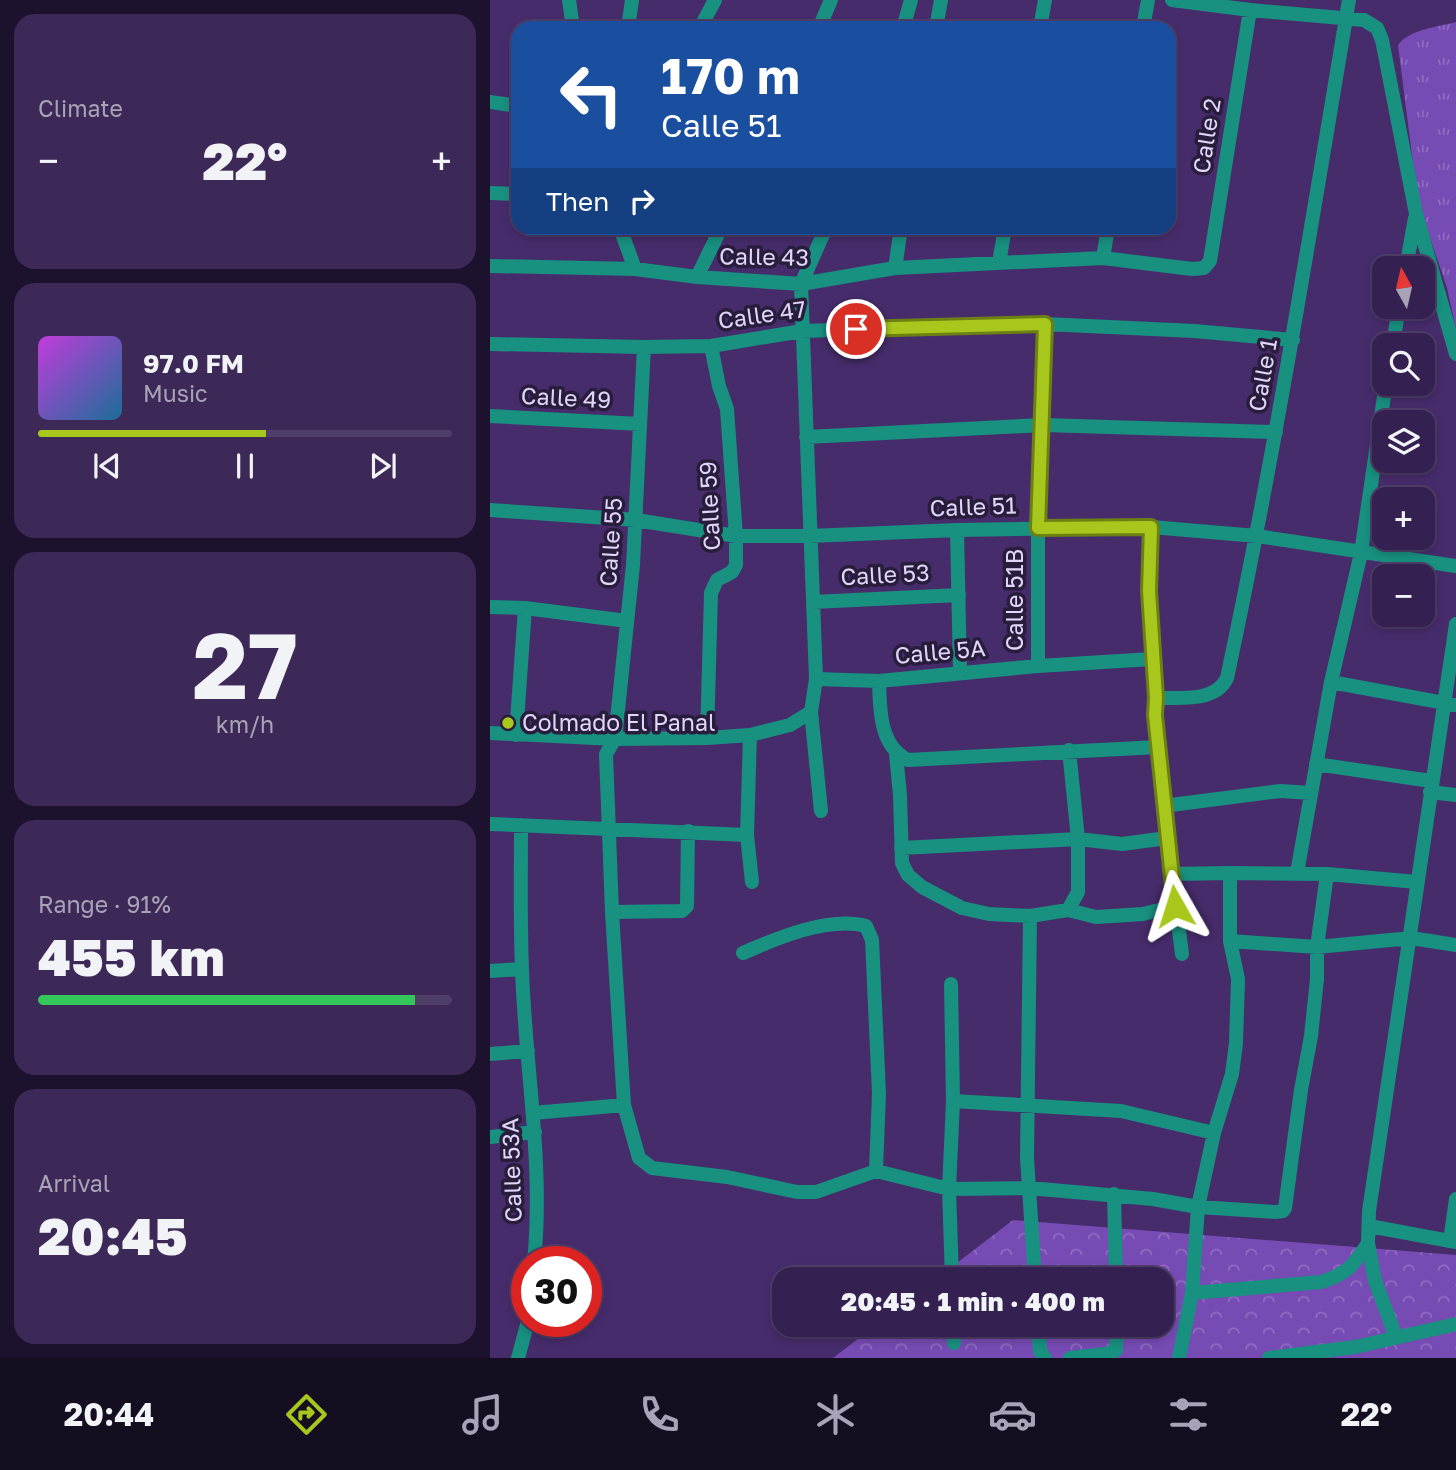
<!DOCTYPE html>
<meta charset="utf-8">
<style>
:root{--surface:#352151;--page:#3d2958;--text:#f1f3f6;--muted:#aaa3b7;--line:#4f3e68;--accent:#a8c71c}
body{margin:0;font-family:"Golos Text",sans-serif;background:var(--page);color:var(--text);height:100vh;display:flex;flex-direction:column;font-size:26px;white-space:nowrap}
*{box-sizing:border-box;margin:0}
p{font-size:23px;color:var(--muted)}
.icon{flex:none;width:38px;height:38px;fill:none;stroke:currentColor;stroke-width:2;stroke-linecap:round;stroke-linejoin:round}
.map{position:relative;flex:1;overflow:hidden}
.panel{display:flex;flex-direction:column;gap:14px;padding:14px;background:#1d122d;width:490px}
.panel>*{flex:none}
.guide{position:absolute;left:21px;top:21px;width:665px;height:214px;border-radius:21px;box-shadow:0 4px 10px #0003,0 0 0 2px var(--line);background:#1a4fa0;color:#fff;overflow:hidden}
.needle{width:46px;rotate:352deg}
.buttons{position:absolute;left:882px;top:256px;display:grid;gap:14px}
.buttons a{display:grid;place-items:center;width:63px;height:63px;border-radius:14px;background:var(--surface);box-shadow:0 4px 10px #0003,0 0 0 2px var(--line);font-size:35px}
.speed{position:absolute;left:21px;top:1246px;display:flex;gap:14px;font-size:35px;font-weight:700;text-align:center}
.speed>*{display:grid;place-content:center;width:91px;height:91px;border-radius:50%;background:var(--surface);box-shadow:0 4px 10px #0003,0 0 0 2px var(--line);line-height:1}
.speed .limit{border:10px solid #d22;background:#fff;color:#111}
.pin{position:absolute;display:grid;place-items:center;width:60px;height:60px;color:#fff;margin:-30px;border:4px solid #fff;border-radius:50%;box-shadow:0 2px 7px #0007}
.me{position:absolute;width:77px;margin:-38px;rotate:354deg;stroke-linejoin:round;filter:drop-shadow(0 0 5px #0008)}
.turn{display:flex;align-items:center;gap:24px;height:147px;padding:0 35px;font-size:32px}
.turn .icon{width:91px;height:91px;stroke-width:2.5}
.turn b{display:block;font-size:49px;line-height:60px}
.then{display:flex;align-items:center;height:66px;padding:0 35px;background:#0003;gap:14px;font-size:26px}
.big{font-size:52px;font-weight:800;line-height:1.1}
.panel .tile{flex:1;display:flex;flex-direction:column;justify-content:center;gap:10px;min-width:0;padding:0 24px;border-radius:21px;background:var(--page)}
.panel .dial{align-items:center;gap:0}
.dial b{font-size:91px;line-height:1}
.song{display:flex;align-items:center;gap:21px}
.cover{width:84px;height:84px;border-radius:10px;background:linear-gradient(135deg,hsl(290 70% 55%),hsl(200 70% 35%))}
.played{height:7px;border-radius:4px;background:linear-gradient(90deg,var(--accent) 55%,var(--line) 55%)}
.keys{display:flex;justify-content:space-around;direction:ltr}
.heat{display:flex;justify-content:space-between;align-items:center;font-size:38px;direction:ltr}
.charge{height:10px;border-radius:5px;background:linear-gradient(90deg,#34c759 91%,var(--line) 0)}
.trip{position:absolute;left:282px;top:1267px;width:402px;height:70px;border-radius:21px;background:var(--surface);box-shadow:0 4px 10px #0003,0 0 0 2px var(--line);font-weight:800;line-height:70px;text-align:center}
.menu{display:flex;height:112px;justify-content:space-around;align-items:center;background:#150d20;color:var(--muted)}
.menu .icon{width:49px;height:49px}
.menu .on{color:var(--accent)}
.menu b{font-size:32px;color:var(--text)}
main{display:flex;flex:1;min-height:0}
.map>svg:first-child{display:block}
.forest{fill:url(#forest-crowns)}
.park{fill:url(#park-tufts)}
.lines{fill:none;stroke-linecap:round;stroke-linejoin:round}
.street{stroke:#189180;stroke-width:14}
.route-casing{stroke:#6d8112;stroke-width:18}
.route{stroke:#a8c71c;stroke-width:12}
.poi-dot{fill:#a8c71c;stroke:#281d3a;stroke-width:2.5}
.labels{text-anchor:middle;stroke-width:7;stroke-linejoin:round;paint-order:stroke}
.street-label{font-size:23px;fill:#e2d5fb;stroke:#281d3a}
.poi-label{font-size:23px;fill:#e2d5fb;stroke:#281d3a;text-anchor:start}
</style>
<main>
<section class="panel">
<div class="tile"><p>Climate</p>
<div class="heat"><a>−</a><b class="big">22°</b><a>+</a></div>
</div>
<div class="tile">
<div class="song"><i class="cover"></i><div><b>97.0 FM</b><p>Music</p></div></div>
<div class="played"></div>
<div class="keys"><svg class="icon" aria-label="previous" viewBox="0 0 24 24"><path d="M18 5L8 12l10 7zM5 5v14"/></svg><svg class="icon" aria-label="pause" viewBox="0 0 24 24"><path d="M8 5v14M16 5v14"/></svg><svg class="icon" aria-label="next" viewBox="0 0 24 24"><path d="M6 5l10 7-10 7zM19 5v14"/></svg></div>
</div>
<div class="tile dial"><b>27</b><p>km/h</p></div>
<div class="tile"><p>Range · 91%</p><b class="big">455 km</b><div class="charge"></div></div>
<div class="tile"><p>Arrival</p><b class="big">20:45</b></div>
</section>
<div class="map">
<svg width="966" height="1358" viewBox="0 0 966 1358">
<defs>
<pattern id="forest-crowns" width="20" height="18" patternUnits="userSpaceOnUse" patternTransform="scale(1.75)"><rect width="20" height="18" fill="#774bb4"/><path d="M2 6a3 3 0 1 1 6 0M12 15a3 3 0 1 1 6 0" fill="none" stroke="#906cc3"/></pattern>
<pattern id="park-tufts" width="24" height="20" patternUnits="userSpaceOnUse" patternTransform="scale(1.75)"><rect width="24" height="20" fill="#774bb4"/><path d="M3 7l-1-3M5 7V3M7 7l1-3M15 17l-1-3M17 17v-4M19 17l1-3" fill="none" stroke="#906cc3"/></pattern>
</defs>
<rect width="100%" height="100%" fill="#472c6c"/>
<!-- forest -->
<path class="forest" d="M 523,1220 L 966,1255 L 966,1358 L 343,1358 L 386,1325 L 672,1325 L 672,1279 L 446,1279 Z"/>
<!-- park -->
<path class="park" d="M 966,22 L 966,329 L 957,288 L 935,223 L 925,179 L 908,45 C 920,29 948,27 966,22 Z"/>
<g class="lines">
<!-- street -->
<path class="street" d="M 79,0 L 83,28
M 682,0 L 760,10 L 874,20 L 887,28 L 892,40 L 926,214 L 966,354
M 138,28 L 142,0
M 210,28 L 225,0
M 329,28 L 341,0
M 413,28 L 421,0
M 446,28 L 451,0
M 550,28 L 555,0
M 653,28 L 658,0
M 0,102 L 28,106
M 0,193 L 28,194
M 130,228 L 145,269
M 613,258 L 618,228
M 509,263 L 515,228
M 0,266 L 145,269 L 207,277 L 311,284 L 405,268 L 613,258 L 702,269 L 714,268 L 720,261 L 760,10
M 405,268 L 411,228
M 916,268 L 925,218
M 207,277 L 231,228
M 0,344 L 154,347 L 221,346 L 312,331 L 555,324 L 704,331 L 803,340
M 903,345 L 909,306
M 154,347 L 143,565 L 125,739 L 116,754 L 122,912 L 134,1105 L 149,1158 L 162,1168 L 237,1177 L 307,1192 L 326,1192 L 386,1171
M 0,416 L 150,424
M 316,437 L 553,425 L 786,432
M 0,510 L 146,520 L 246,536 L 319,536 L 467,530 L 661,527 L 767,536 L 966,566
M 661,527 L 659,591 L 666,698 L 665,715 L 673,806 L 692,954
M 467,530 L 470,673
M 323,602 L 469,595
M 0,607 L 35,608 L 137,621
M 548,666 L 548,528 L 555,324
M 326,679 L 389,681 L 548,666 L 662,659
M 389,681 C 390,709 389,746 418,760 L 668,747
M 841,682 L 966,705
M 666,698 C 690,697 725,703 737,678 C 785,453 821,227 859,0
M 0,733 L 125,739 L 217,738 L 260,735 L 300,725 L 321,712
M 26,735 L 35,608
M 260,735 L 257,835 L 262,882
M 217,738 L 221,593 L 227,580 L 242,572 L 246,565 L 246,536 L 237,409 L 229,386 L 221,346
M 406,754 L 410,795 L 412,863 L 418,875 L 432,887 L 472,908 L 499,914 L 540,916
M 826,764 L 941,781
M 940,792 L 966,795
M 673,806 L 790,791 L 821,793
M 331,811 L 321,712 L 326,679 L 311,284 L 336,228
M 0,824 L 257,835
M 31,825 C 31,873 30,921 32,969 C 35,1067 54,1164 44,1262
M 411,848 L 588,839 L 632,844 L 677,838
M 807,873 L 841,682 L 871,553 L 896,383
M 681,874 L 740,873
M 837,874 L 827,947 L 827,979 L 821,1036 L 811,1090 L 795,1208 L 793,1211 L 785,1212 L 708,1207 L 724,1133 L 742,1074 L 746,1043 L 748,979 L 740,941 L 740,873 L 837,874 L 927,882
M 578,910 L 606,917 L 653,914 L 685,906
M 122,912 L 192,911 L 197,906 L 198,831
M 740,941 L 827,947 L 921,938 L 966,945
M 253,953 C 287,938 339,916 376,926 L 382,940 L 389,1093 L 386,1171 L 459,1189 L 539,1188 L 663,1199 L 708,1207 L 702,1293 L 689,1358
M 0,971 L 32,969
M 461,984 L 463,1101 L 459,1189 L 462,1279
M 0,1054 L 38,1051
M 463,1101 L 631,1111 L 724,1133
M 43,1113 L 134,1105
M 0,1137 L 45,1132
M 624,1194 L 626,1279
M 879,1226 L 966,1242
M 960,1241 L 966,1199
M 545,1279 L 537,1158 L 540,916 L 578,910 L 588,892 L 588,839 L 579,750
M 702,1293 L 831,1282 C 857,1274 864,1265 878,1243
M 464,1325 L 464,1343
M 548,1325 L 550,1351 L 555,1358
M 906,1337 L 885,1281 L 878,1243 L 879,1211 L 966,624
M 28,1358 L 38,1321
M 580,1358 L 616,1354 L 626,1350 L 627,1325
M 779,1358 L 865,1347 L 966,1324"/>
</g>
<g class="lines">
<!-- route casing -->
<g class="route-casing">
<path id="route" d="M 366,329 L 555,324 L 548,528 L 661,527 L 659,591 L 666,698 L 665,715 L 685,906"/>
</g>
<!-- route -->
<use href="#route" class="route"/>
</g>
<!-- markers -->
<circle class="poi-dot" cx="18" cy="723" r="7"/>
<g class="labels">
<!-- street labels -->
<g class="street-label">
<text transform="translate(717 136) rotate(-81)" y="8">Calle 2</text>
<text transform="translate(274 257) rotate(1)" y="8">Calle 43</text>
<text transform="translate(272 315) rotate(-8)" y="8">Calle 47</text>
<text transform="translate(773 375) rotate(-80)" y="8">Calle 1</text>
<text transform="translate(76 398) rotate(3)" y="8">Calle 49</text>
<text transform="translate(220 506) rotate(-93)" y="8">Calle 59</text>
<text transform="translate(483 507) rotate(-2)" y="8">Calle 51</text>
<text transform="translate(121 542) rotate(-86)" y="8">Calle 55</text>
<text transform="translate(395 575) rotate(-3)" y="8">Calle 53</text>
<text transform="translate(525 600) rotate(-90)" y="8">Calle 51B</text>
<text transform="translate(450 652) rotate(-5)" y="8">Calle 5A</text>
<text transform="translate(22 1170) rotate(-92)" y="8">Calle 53A</text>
</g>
<!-- poi labels -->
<g class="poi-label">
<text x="32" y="731">Colmado El Panal</text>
</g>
</g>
</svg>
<div class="buttons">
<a><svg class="needle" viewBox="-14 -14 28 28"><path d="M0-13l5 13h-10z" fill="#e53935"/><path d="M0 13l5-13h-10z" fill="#aaa3b7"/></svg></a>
<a><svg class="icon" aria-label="search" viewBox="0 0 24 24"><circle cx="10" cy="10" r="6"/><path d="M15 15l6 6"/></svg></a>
<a><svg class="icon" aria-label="layers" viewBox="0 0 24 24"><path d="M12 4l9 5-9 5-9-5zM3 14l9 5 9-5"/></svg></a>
<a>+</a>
<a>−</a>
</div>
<div class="speed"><div class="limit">30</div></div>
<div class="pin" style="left:366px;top:329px;background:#d93025"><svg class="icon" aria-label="arrive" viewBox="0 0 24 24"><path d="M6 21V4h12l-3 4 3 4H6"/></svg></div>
<svg class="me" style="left:685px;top:906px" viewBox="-20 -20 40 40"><path d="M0-17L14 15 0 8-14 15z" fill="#a8c71c" stroke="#fff" stroke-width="4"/></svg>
<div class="trip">20:45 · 1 min · 400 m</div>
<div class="guide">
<div class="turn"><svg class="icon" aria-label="left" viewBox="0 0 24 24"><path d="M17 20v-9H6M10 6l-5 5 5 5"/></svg><div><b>170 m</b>Calle 51</div></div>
<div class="then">Then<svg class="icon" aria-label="right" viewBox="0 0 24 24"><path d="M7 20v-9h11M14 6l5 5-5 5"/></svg></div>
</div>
</div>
</main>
<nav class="menu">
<b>20:44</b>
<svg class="icon on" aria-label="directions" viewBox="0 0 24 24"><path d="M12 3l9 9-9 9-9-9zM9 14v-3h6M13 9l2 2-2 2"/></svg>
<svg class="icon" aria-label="music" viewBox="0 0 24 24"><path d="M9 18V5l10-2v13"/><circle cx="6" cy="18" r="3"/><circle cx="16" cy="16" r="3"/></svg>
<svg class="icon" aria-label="phone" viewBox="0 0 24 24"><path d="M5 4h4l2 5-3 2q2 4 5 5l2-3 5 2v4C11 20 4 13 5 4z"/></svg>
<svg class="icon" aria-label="climate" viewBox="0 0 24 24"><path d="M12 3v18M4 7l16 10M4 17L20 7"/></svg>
<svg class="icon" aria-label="car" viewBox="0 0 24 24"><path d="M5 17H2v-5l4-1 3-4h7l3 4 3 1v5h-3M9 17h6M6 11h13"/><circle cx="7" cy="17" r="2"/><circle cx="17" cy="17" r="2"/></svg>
<svg class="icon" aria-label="filters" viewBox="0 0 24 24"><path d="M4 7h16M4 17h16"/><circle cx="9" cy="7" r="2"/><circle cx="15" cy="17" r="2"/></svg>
<b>22°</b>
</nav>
